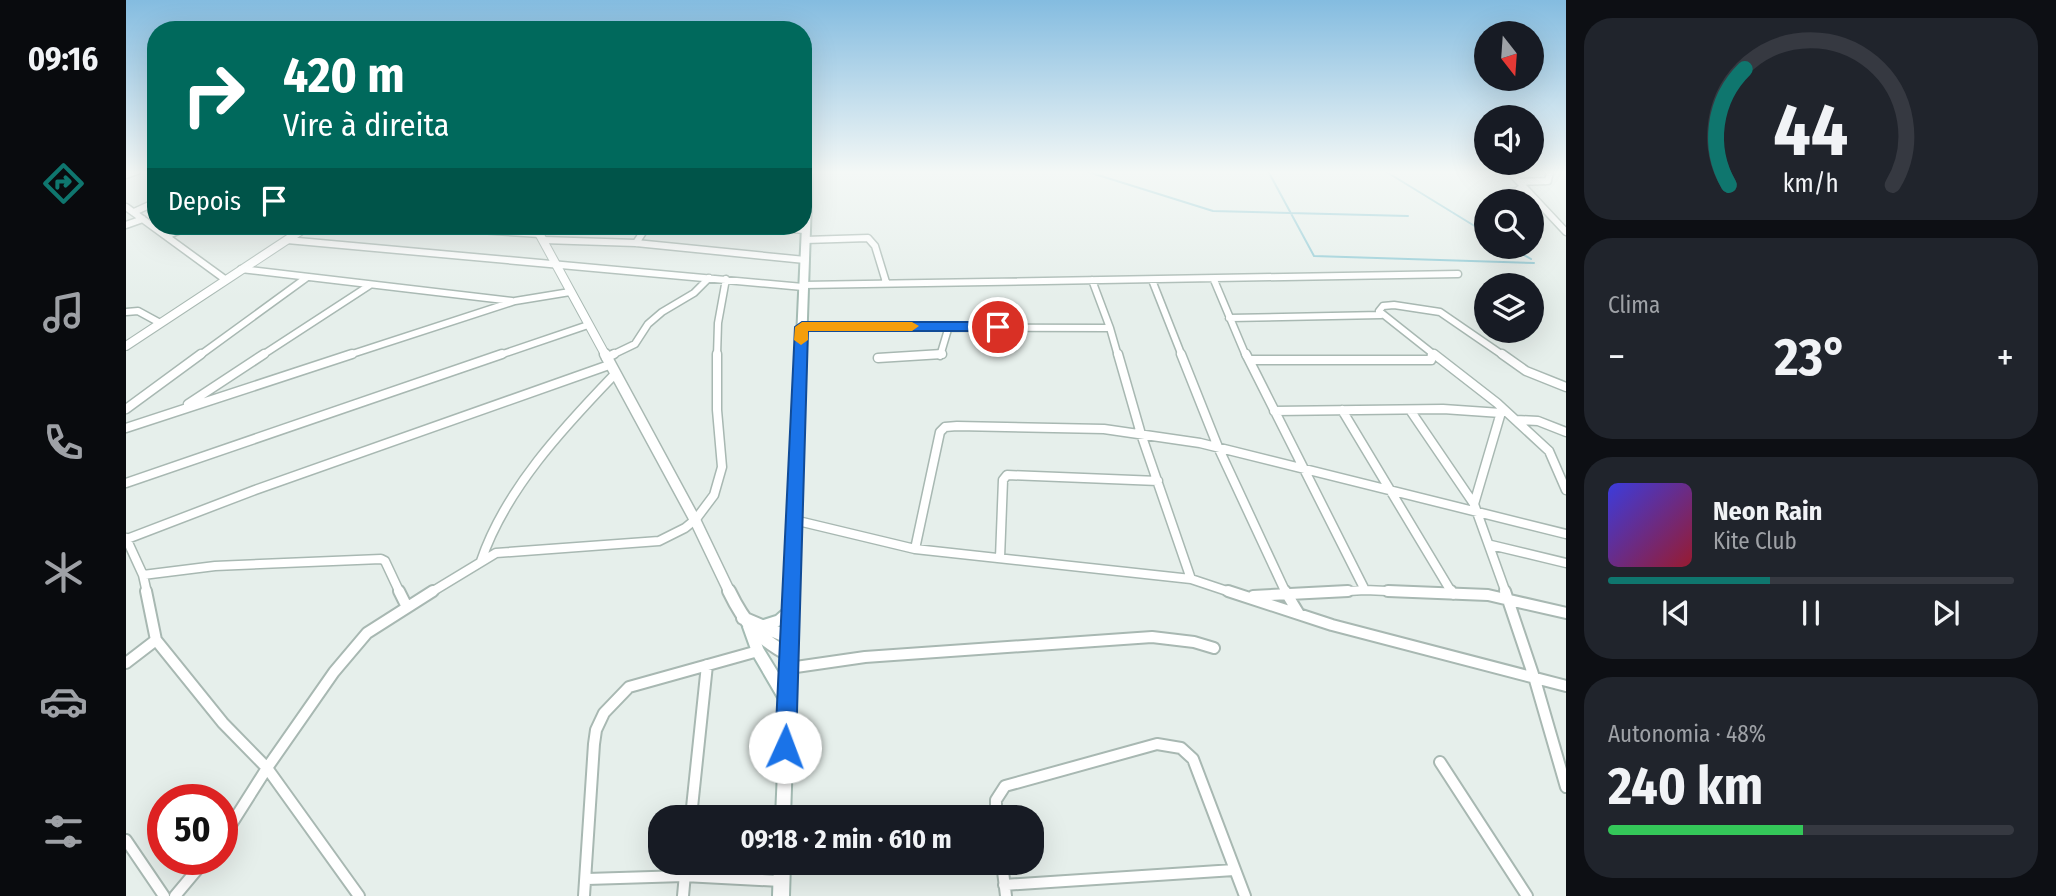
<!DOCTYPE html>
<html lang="pt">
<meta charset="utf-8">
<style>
:root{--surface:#171b24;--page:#20242c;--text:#f1f3f6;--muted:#9ea1a6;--line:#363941;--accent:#0f766e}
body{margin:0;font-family:"Fira Sans Condensed",sans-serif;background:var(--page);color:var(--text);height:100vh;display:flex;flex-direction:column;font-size:26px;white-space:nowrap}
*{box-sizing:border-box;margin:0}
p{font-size:23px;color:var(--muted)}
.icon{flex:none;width:38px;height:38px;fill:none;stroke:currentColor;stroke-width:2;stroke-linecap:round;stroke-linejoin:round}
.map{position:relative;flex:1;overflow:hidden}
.sheet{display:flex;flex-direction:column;gap:18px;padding:18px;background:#0d0f14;width:490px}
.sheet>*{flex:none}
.guide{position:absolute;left:21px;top:21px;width:665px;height:214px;border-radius:28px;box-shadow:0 7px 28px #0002;background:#00695c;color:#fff;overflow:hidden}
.needle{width:46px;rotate:163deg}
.fabs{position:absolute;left:1348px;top:21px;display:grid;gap:14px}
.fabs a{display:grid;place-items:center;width:70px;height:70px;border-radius:50%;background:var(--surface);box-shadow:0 7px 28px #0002;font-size:35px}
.speed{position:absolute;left:21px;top:784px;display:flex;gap:14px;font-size:35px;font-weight:700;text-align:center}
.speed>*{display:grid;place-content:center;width:91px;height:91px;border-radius:50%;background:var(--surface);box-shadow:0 7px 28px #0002;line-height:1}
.speed .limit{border:10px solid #d22;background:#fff;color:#111}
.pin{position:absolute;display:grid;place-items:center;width:60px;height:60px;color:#fff;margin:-30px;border:4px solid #fff;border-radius:50%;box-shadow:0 2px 7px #0007}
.me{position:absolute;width:77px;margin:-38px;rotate:2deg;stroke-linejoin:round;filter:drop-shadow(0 0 5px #0008)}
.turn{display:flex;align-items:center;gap:24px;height:147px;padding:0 21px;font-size:32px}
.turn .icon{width:91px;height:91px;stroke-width:2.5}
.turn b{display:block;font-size:49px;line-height:60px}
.then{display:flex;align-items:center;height:66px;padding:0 21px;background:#0003;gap:14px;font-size:26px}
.big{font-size:52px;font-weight:700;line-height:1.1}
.sheet .widget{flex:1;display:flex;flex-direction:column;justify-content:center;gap:10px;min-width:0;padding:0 24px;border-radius:28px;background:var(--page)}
.sheet .dial{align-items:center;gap:0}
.dial svg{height:182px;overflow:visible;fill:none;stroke:var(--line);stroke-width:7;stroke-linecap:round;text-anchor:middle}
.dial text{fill:var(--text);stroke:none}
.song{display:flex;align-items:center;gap:21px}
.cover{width:84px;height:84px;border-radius:10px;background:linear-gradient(135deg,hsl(240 70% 55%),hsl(350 70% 35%))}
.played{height:7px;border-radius:4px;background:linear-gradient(90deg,var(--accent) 40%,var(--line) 40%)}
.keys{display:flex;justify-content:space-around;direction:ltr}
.heat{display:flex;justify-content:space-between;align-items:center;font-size:38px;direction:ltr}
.charge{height:10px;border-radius:5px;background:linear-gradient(90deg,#34c759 48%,var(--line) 0)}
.trip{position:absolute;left:522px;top:805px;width:396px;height:70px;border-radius:28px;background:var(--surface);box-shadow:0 7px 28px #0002;font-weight:700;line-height:70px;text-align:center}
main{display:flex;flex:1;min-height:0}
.tabs{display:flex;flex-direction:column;width:126px;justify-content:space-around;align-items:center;background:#090b0e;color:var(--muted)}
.tabs .icon{width:49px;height:49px}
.tabs .selected{color:var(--accent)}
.tabs b{font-size:32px;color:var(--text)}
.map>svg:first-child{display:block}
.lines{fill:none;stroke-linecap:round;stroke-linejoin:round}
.stream{stroke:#8ec9d4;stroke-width:2}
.minor-far2-casing{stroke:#a8b8b2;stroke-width:9}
.minor-far1-casing{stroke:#a8b8b2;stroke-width:11}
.minor-casing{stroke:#a8b8b2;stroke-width:14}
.tertiary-far2-casing{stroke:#a8b8b2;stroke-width:10}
.tertiary-far1-casing{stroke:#a8b8b2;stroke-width:13}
.tertiary-casing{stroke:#a8b8b2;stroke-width:16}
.secondary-casing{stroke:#a4bbb3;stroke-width:4}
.minor-far2{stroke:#fff;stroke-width:6}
.minor-far1{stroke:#fff;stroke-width:8}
.minor{stroke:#fff;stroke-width:10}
.tertiary-far2{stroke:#fff;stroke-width:8}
.tertiary-far1{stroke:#fff;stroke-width:10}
.tertiary{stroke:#fff;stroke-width:12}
.secondary{fill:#fff;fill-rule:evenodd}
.route{fill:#1a73e8;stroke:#114b97;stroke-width:2}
.slow{fill:#f59e0b}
</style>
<main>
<nav class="tabs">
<b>09:16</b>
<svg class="icon selected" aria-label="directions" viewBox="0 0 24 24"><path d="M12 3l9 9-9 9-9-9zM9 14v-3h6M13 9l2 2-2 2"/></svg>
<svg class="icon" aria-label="music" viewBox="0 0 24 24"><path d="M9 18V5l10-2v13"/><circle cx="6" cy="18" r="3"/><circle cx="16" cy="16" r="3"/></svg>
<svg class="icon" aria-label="phone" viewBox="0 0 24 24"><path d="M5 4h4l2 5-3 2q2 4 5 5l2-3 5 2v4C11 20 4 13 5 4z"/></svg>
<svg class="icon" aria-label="climate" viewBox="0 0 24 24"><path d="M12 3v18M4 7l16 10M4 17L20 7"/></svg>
<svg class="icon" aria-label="car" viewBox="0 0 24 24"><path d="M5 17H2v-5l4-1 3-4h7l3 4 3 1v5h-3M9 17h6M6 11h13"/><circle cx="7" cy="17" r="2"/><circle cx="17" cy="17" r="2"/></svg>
<svg class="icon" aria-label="filters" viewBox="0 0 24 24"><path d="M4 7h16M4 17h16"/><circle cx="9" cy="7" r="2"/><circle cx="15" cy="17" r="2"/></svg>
</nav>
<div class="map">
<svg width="1440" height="896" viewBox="0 0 1440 896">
<rect width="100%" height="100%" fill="#e6efeb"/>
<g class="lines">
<!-- stream -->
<path class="stream" d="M 959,171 L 1087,211 L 1282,216
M 1142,171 L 1188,256 L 1408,263
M 1259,171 L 1360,233
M 1384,247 L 1405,259"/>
<!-- minor-far2 casing -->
<g class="minor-far2-casing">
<path id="minor-far2" d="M 1383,171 L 1440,232
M 0,175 L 11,171
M 1394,182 L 1422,181 L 1424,171
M 1379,193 L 1391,191 L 1397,186
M 0,207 L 100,280
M 8,212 L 30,202
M 0,225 L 17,219
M 293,226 L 414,234
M 621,226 L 679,230
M 40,236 L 64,226
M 161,240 L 677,287
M 417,240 L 510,243 L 679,260
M 679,240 L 742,238 L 749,246 L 760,282
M 510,243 L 521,226
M 115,269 L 386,301
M 1026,280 L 1056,356
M 1088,280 L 1120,356
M 677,285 L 1332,274
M 0,312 L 12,311 L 34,323
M 1103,318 L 1255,315
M 676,327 L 984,328 L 966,280
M 984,328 L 992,356
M 1306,353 L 1310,356
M 73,356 L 180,278
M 135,356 L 244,285
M 220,356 L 389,301 L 444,292
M 371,356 L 462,325
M 484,356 L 509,344 L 522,324 L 536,312 L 568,293 L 583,278
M 591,356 L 592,323 L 600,279
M 814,356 L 823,326
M 1306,356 L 1306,353 L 1253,311 L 1257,306 L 1268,305 L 1314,312 L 1378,356"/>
</g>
<!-- minor-far1 casing -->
<g class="minor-far1-casing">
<path id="minor-far1" d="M 992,354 L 1015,434 L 1065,579
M 1055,354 L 1092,447 L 1160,593
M 1120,354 L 1239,590
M 1308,354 L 1371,403 L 1423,451 L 1440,490
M 1376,354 L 1400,371 L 1440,387
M 480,358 L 488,354
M 752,358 L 816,354
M 1124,360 L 1305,360 L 1306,354
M 62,404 L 138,354
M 0,409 L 75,354
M 1216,410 L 1326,593
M 1284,410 L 1348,504 L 1380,593
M 1148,411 L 1317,409 L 1375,413
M 1390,420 L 1412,421 L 1440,432
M 0,428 L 226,354
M 0,483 L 376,354
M 1348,504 L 1376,409
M 668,520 L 789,549 L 1065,579 L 1107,593
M 0,538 L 17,575 L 21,593
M 1,539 L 129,490 L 483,365
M 1365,545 L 1440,563
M 789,549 L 814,432 L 819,427 L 831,426 L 978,429 L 1074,443 L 1440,534
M 874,558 L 877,480 L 881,475 L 1032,481
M 355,561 C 379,490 437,428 488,375
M 17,575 L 89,566 L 255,559 L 259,561 L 274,593
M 304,593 L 370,553 L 533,541 L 559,528 L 570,519 L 588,495 L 596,467 L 591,410 L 591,354
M 1189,593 L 1239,590 L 1305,593"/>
</g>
<!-- minor casing -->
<g class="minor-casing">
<path id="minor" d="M 20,591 L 30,640 L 97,723 L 141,768 L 233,896
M 273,591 L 281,607
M 1102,591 L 1206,625 L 1440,686
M 1159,591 L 1173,614
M 1262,591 L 1362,595 L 1440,613
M 1325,591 L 1327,594
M 1379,591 L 1409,680 L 1440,787
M 1127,596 L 1222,591
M 0,663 L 30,640
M 663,668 L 739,657 L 1026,637 L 1068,642 L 1088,648
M 1314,762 L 1401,896
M 565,817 L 581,665
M 870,817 L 870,800 L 879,786 L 1031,744 L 1055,748 L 1067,759 L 1119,896
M 96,839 L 141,768 L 208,672 L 241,633 L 307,591
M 0,840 L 38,896
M 876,863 L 880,896
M 461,879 L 558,876 L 655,881
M 878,885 L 1108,870
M 49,896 L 80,859
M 458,896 L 468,744 L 470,730 L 478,713 L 503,687 L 632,651
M 557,896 L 560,863"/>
</g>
<!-- tertiary-far2 casing -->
<g class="tertiary-far2-casing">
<path id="tertiary-far2" d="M 409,226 L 480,356
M 0,346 L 182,226"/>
</g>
<!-- tertiary-far1 casing -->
<g class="tertiary-far1-casing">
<path id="tertiary-far1" d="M 479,354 L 570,522 L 604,593"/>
</g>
<!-- tertiary casing -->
<g class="tertiary-casing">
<path id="tertiary" d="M 603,591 C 619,624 631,637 663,655
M 617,618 L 664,638"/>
</g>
<!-- secondary casing -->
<g class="secondary-casing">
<path id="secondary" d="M 678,171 L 686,171 L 664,817 L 650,817 L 655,703 L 627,655 L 617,627 L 619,623 L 623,621 L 627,623 L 629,626 L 631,622 L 650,616 L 659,608 L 676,226 L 677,226 ZM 658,624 L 656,679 L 637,648 L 630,628 L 635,632 Z
M 648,863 L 664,863 L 663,896 L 647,896 Z"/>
</g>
<!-- minor-far2 -->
<use href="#minor-far2" class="minor-far2"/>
<!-- minor-far1 -->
<use href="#minor-far1" class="minor-far1"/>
<!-- minor -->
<use href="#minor" class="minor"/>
<!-- tertiary-far2 -->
<use href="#tertiary-far2" class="tertiary-far2"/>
<!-- tertiary-far1 -->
<use href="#tertiary-far1" class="tertiary-far1"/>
<!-- tertiary -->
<use href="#tertiary" class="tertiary"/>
<!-- secondary -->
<use href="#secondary" class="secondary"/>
</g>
<!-- sky -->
<linearGradient id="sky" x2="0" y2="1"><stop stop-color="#84bce0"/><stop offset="0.58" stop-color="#f4f8f6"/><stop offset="1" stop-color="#f4f8f6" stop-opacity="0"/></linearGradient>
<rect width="1440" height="297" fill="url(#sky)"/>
<!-- route -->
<path class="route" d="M 676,322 L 872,322 L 879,327 L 872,331 L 682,331 L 670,747 L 667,755 L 659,758 L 652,755 L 649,747 L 669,327 Z"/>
<!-- slow -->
<path class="slow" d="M 676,322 L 786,322 L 793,326 L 786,331 L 682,331 L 682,340 L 675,345 L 668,340 L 669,327 Z"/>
</svg>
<div class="fabs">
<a><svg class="needle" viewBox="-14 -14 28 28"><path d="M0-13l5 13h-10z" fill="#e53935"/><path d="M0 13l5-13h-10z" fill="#9ea1a6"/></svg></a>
<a><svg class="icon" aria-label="sound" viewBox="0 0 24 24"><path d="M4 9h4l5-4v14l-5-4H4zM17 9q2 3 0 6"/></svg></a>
<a><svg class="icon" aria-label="search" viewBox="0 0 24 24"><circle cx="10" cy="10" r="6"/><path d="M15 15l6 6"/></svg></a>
<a><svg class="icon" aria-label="layers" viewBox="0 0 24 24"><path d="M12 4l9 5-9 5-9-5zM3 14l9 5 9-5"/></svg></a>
</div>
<div class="speed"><div class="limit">50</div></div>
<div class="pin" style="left:872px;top:327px;background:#d93025"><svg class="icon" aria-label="arrive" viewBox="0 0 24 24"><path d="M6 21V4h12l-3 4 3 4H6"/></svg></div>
<svg class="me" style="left:659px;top:747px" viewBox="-20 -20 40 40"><circle r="19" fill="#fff"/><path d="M0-13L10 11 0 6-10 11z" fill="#1a73e8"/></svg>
<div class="trip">09:18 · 2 min · 610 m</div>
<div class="guide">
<div class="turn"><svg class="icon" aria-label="right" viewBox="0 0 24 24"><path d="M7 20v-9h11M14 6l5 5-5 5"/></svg><div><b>420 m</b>Vire à direita</div></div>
<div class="then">Depois<svg class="icon" aria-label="arrive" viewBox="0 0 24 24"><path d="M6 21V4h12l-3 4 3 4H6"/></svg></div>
</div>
</div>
<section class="sheet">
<div class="widget dial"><svg viewBox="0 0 100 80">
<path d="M14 69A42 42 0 1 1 86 69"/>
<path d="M14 69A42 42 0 0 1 21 18" stroke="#0f766e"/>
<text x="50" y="56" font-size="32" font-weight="700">44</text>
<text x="50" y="72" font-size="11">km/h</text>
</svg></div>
<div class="widget"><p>Clima</p>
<div class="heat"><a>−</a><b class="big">23°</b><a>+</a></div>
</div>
<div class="widget">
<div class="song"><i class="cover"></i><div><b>Neon Rain</b><p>Kite Club</p></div></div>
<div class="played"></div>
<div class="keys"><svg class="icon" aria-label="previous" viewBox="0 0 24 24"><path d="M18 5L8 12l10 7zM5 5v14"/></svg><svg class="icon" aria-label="pause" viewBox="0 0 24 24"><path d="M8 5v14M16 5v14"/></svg><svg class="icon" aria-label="next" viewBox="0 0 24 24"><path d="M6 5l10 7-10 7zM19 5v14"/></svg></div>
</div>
<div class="widget"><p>Autonomia · 48%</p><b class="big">240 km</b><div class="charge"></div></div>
</section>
</main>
